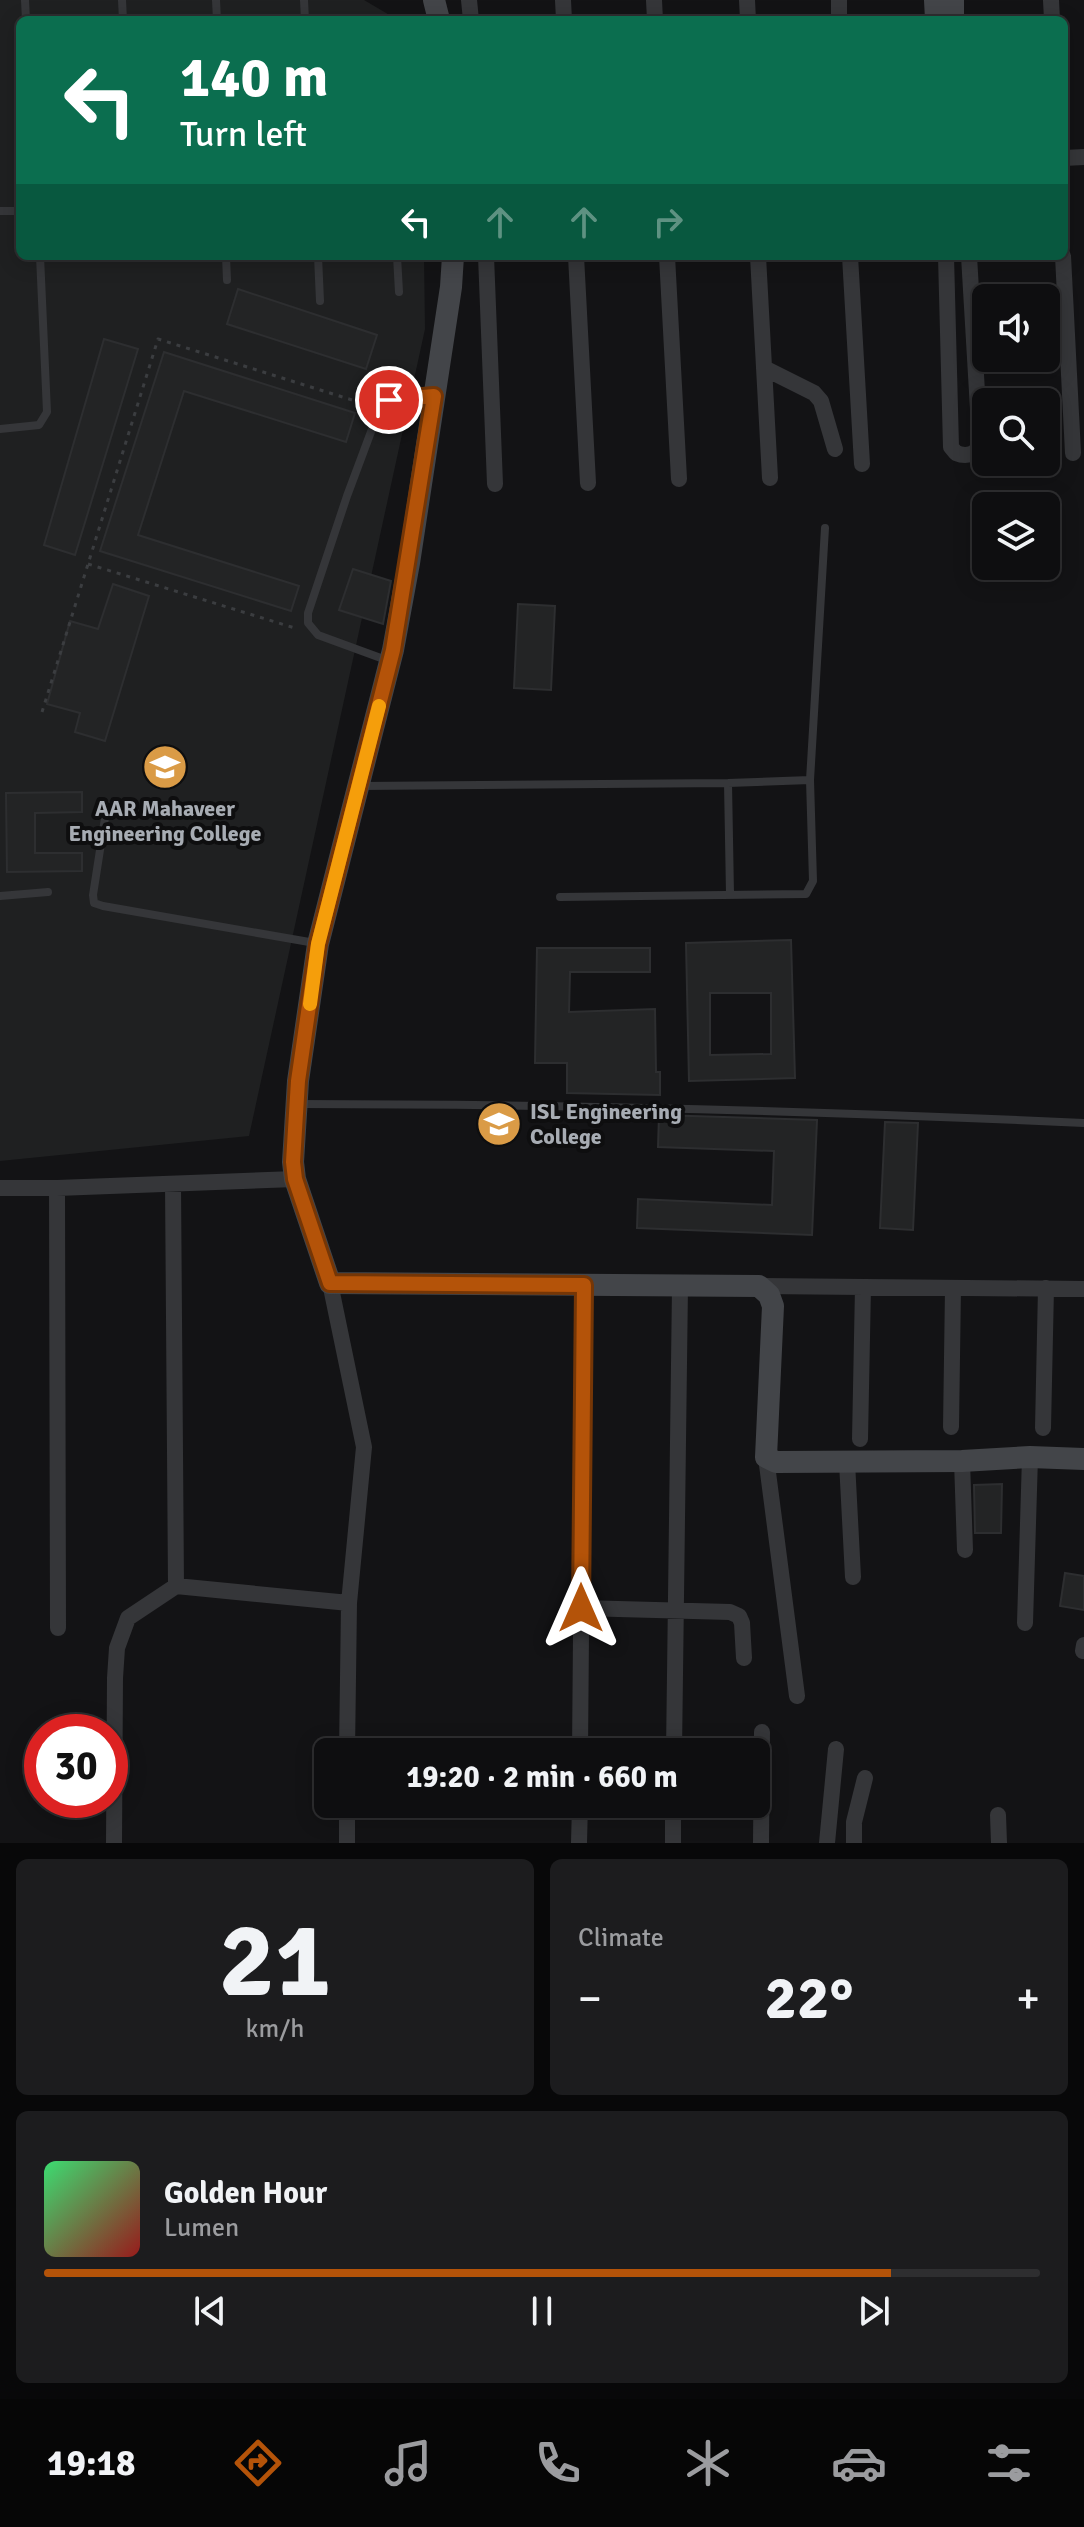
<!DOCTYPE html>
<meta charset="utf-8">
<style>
:root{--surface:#0e0e10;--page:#1c1c1e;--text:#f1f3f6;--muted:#9b9c9f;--line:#2e2e30;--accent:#b45309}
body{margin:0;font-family:Signika,sans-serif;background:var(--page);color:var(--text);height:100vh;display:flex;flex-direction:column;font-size:30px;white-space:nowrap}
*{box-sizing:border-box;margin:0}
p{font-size:26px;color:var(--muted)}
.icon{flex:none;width:44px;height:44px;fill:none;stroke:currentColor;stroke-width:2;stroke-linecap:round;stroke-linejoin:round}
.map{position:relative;height:1843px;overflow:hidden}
.drawer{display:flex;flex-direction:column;gap:16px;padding:16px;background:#080809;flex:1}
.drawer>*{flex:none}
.guide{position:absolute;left:16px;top:16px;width:1052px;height:244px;border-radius:12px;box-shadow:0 4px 20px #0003,0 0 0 2px var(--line);background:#0b6e4f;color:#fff;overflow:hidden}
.tools{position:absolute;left:972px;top:284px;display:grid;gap:16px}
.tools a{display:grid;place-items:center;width:88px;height:88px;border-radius:12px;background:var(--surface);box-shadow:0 4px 20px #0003,0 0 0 2px var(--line);font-size:40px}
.speed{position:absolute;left:24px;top:1714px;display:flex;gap:16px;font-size:40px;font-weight:700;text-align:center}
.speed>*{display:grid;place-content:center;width:104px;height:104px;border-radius:50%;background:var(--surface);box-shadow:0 4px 20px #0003,0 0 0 2px var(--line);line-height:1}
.speed .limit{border:12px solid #d22;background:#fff;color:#111}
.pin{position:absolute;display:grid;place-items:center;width:68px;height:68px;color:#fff;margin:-34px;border:4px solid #fff;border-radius:50%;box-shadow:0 2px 8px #0007}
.me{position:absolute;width:88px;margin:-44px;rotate:0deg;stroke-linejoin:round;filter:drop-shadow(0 0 6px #0008)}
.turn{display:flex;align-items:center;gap:28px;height:168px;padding:0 32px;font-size:36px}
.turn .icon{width:104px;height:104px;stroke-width:2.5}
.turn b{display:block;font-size:56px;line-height:68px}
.lanes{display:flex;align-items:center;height:76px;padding:0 32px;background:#0003;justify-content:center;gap:40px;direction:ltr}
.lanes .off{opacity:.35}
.big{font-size:60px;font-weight:700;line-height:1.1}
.drawer .card{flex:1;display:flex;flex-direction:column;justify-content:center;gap:12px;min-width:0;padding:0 28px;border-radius:12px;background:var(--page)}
.drawer .dial{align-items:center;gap:0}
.dial b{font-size:104px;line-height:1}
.song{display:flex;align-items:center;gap:24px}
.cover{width:96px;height:96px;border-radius:12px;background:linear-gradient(135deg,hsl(140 70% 55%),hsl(0 70% 35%))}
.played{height:8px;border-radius:4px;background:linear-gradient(90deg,var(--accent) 85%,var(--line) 85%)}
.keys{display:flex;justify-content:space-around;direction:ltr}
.heat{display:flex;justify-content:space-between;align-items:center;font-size:44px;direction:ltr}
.drawer .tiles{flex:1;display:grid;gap:16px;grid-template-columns:1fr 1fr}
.card:last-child{grid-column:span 2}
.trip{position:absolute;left:314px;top:1738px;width:456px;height:80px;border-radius:12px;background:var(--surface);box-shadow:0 4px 20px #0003,0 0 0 2px var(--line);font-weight:700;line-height:80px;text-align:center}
.tabs{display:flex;height:128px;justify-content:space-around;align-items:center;background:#060606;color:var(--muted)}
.tabs .icon{width:56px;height:56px}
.tabs .active{color:var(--accent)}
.tabs b{font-size:36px;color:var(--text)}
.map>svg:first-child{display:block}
.built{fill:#1f2021}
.building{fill:#232425;stroke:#2d2e30;stroke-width:2;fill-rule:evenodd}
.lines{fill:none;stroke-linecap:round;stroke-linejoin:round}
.path{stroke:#3b3d40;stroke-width:3;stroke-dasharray:4 6;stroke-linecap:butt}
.lane{stroke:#353639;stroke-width:8}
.street{stroke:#353639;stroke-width:16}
.secondary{stroke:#434549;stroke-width:22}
.route-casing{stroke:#753606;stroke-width:20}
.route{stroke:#b45309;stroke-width:14}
.slow{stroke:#f59e0b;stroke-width:14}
.labels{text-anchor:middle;stroke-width:8;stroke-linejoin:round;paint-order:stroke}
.poi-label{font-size:22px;font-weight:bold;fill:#a7acb3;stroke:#0e0e0f}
</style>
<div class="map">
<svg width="1084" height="1843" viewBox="0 0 1084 1843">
<rect width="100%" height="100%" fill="#131315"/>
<!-- built -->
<path class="built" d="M 0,0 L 364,0 L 398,20 L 20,20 L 20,256 L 424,256 L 425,329 L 249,1136 L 0,1161 Z"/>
<!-- building -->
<path class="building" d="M 238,289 L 377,335 L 366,369 L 227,324 Z
M 104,339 L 138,349 L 75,555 L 44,545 Z
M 164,352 L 355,413 L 346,442 L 184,391 L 138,535 L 299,586 L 291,611 L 100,551 Z
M 353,569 L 391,581 L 383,624 L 339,610 Z
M 113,584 L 149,596 L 105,741 L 75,732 L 80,713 L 47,704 L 70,621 L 98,629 Z
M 518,604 L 555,606 L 551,690 L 514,688 Z
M 82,792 L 82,812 L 35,813 L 35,853 L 82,853 L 82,871 L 7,872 L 6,793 Z
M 791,940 L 795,1078 L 689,1081 L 686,943 ZM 710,993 L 771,993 L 771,1054 L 710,1055 Z
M 537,948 L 650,948 L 650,972 L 570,972 L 569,1012 L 655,1009 L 656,1072 L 660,1072 L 660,1095 L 567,1093 L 567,1063 L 535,1063 Z
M 659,1115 L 817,1120 L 812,1235 L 637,1228 L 638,1199 L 772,1205 L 774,1151 L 658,1147 Z
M 885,1122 L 918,1123 L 913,1230 L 880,1228 Z
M 1002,1484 L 1001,1533 L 975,1533 L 974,1485 Z
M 1065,1573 L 1084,1576 L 1084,1610 L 1060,1606 Z"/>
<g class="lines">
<!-- path -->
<path class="path" d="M 88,564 L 298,629
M 42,712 L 158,339 L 368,405"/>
<!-- lane -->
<path class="lane" d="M 25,0 L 26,20
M 122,0 L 123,20
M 216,0 L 217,20
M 304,0 L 305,20
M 0,211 L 20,211
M 226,256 L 227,280
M 318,256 L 320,301
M 397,256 L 399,292
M 0,429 L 39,425 L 47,412 L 40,256
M 389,661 L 318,635 L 308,623 L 308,613 L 347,496 L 381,405 L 389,400 L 431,396
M 810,780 L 825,528
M 728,783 L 730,894
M 361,786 L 728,783 L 810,780 L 813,881 L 806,894 L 560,897
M 107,805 L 93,895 L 94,903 L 103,906 L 315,943
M 0,896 L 48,892
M 297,1104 C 560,1104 822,1111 1084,1123"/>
<!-- street -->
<path class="street" d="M 469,0 L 471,20
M 563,0 L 564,20
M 654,0 L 655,20
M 747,0 L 748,20
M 839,0 L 839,20
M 1051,0 L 1052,20
M 1064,158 L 1084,157
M 486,256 L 495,484
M 576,256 L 588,483
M 667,256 L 679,479
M 758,256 L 770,478
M 850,256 L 862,464
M 946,256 L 951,447 L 956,453 C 966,457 977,455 980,443 L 969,256
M 1063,256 L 1073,453
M 764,368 L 814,393 L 821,401 L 835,449
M 173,1184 L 176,1586
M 0,1188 L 57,1188 L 295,1179
M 57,1188 L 58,1628
M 330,1283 L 364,1447 L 349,1603 L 347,1752
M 759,1286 L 1084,1289
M 951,1427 L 953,1288
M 1043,1428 L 1046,1288
M 860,1439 L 863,1287
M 766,1457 L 797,1696
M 962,1461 L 965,1550
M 847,1462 L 853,1577
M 581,1608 L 730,1612 L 739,1616 L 742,1623 L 744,1658
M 1025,1623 L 1030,1457
M 1083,1651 L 1084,1645
M 580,1752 L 584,1285
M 674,1752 L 680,1286
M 347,1804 L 347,1843
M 998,1815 L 999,1843
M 114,1843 L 115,1678 L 117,1648 L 128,1618 L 176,1586 L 349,1603
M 579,1843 L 580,1804
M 673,1843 L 673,1804
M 761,1843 L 762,1732
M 827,1843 L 836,1749
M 854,1843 L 854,1822 L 865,1778"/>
<!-- secondary -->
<path class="secondary" d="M 434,0 L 439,20
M 935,0 L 936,20
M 953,0 L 953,20
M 453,256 L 451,287 L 409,563 L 393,650 L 318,944 L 298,1081 L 293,1162 L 295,1179 L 330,1283 L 759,1286 L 769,1295 L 773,1306 L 766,1457 L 776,1462 L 962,1461 L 1030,1457 L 1084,1459"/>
</g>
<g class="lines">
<!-- route casing -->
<g class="route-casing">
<path id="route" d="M 389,400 L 434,396 L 393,650 L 318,944 L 298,1081 L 293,1162 L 295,1179 L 330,1283 L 584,1285 L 581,1608"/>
</g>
<!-- route -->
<use href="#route" class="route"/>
<!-- slow -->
<path class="slow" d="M 310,1004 L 318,944 L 379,706"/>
</g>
<!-- icons -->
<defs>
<g id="university-disc" transform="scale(2.3)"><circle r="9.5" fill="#da9b46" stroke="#0e0e0f"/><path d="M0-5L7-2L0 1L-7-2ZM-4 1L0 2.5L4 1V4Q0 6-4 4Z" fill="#fff"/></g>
</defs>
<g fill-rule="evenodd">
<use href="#university-disc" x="165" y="767"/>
<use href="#university-disc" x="499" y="1124"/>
</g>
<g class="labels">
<!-- poi labels -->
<g class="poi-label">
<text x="165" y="816">AAR Mahaveer<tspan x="165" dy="25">Engineering College</tspan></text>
<text x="530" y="1119" text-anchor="start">ISL Engineering<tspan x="530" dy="25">College</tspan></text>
</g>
</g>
</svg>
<div class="tools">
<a><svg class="icon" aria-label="sound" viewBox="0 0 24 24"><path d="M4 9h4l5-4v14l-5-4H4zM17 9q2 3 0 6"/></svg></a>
<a><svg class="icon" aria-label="search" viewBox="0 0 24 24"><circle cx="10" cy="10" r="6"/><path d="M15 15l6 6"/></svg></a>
<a><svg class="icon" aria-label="layers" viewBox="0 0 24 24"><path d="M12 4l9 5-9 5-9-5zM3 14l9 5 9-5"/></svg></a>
</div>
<div class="speed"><div class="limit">30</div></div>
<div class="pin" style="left:389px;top:400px;background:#d93025"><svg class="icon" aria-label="arrive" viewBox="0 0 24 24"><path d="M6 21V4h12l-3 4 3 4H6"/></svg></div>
<svg class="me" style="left:581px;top:1608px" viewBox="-20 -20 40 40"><path d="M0-17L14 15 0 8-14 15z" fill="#b45309" stroke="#fff" stroke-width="4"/></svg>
<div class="trip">19:20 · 2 min · 660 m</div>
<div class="guide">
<div class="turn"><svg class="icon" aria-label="left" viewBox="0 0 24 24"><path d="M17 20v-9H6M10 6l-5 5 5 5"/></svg><div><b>140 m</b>Turn left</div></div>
<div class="lanes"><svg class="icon" aria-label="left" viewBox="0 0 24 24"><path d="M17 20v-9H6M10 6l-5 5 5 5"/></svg><svg class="icon off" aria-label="ahead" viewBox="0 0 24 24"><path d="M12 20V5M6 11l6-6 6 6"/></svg><svg class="icon off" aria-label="ahead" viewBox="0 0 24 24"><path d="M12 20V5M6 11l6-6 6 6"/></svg><svg class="icon off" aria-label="right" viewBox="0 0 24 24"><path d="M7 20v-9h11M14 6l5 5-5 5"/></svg></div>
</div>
</div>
<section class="drawer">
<div class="tiles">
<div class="card dial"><b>21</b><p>km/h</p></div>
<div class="card"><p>Climate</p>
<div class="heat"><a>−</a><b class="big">22°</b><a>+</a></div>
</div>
<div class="card">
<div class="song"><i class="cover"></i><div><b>Golden Hour</b><p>Lumen</p></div></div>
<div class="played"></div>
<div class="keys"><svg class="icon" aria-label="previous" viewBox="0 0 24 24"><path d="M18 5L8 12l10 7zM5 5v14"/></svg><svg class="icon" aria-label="pause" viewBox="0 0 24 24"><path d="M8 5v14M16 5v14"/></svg><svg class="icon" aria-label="next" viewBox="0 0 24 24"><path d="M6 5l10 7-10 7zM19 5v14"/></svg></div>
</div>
</div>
</section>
<nav class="tabs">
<b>19:18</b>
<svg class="icon active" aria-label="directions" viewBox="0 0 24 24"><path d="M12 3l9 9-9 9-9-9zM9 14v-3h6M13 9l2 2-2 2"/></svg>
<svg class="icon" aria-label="music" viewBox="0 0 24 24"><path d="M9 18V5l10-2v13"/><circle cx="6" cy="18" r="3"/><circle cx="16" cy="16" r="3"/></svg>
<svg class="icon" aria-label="phone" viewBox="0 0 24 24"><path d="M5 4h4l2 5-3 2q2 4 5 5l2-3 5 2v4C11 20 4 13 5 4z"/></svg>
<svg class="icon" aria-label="climate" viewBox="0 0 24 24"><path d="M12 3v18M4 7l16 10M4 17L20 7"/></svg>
<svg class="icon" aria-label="car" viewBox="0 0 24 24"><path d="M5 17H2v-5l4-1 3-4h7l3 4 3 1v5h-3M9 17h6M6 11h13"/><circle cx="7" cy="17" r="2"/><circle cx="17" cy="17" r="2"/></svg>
<svg class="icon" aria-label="filters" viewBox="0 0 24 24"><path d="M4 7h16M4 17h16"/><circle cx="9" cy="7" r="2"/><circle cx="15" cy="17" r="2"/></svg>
</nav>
